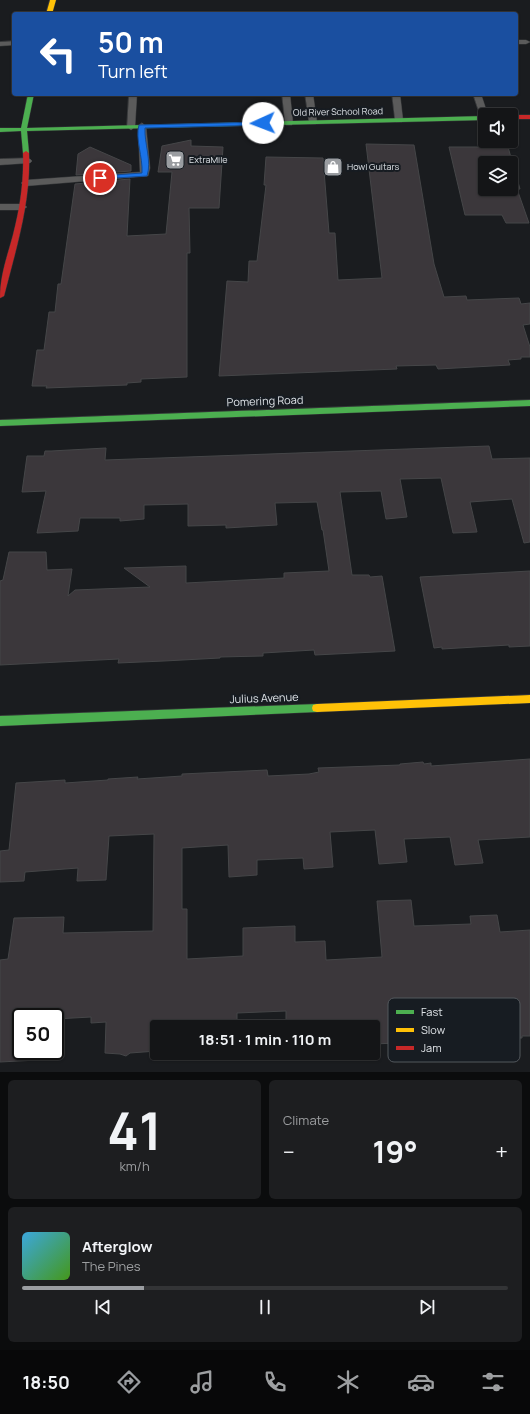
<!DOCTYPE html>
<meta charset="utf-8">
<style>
:root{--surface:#141517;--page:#1d1e20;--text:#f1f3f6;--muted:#9d9fa1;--line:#333436;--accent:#9a9da1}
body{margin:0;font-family:Manrope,sans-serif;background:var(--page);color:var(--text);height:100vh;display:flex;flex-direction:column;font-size:15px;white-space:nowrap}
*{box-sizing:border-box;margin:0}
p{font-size:13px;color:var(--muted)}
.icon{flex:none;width:22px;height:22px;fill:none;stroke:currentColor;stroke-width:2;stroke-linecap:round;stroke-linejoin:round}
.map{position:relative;height:1072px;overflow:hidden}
.sheet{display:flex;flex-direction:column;gap:8px;padding:8px;background:#0b0c0d;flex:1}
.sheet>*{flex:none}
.hud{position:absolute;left:12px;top:12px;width:506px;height:84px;border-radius:4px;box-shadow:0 1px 3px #0004,0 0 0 1px var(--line);background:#1a4fa0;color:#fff;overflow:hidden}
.fabs{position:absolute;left:478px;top:108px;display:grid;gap:8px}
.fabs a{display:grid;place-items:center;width:40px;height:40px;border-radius:4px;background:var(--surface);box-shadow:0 1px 3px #0004,0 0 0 1px var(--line);font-size:20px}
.speed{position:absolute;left:12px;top:1008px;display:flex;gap:8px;font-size:20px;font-weight:700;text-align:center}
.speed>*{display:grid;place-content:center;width:52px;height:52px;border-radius:50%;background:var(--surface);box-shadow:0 1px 3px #0004,0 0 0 1px var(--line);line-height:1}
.speed .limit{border:2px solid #111;border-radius:6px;background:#fff;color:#111}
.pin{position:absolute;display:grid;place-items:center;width:34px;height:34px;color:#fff;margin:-17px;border:2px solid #fff;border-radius:50%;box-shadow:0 1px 4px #0007}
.me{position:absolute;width:44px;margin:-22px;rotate:268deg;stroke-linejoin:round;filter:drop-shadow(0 0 3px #0008)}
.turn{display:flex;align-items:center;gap:14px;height:84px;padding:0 20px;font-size:18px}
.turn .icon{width:52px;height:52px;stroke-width:2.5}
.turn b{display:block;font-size:28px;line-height:34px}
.big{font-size:30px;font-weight:700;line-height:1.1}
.sheet .widget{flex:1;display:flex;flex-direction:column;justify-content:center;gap:6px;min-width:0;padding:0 14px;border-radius:6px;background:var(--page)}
.sheet .dial{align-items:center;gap:0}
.dial b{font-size:52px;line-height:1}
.song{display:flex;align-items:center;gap:12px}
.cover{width:48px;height:48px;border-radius:6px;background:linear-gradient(135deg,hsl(200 70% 55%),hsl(100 70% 35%))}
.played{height:4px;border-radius:2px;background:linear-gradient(90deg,var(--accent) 25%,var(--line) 25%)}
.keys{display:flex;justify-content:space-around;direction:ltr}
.heat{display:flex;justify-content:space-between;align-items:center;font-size:22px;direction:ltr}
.sheet .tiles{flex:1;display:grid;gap:8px;grid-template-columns:1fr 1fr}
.widget:last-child{grid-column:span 2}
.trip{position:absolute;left:150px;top:1020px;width:230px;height:40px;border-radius:4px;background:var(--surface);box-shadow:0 1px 3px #0004,0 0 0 1px var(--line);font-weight:700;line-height:40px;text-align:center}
.menu{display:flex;height:64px;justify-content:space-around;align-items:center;background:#080809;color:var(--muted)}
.menu .icon{width:28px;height:28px}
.menu .on{color:var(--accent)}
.menu b{font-size:18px;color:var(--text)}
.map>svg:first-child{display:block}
.building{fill:#3b373b;stroke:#454648;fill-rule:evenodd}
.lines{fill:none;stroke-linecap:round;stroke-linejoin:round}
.lane-casing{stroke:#36383a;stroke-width:1}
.fast-casing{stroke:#36383a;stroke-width:1}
.slow-casing{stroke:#36383a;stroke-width:1}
.jam-casing{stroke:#36383a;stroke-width:1}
.lane{fill:#5b5b5b;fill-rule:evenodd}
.fast{fill:#4caf50;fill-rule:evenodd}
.slow{fill:#ffc107;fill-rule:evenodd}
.jam{fill:#c62828;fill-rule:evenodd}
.route{fill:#1a73e8;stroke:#114b97}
.labels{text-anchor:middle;stroke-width:4;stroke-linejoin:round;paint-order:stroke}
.far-street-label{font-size:9px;fill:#dfe3e7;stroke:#171c22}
.far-poi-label{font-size:9px;fill:#dfe3e7;stroke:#171c22;text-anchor:start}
.street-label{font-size:11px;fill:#dfe3e7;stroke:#171c22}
.key{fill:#171c22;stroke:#53585d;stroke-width:1}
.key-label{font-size:11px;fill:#dfe3e7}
</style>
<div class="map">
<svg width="530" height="1072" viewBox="0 0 530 1072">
<rect width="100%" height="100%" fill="#1a1c1f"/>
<!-- building -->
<path class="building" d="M 191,140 L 191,146 L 223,147 L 219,208 L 189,208 L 190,253 L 187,253 L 187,377 L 141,379 L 141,382 L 127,383 L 127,385 L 46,388 L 47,386 L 32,386 L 37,350 L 44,350 L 49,312 L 55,312 L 58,284 L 61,284 L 75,184 L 130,179 L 127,236 L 166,234 L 172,172 L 158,172 L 162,146 Z
M 366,144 L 414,145 L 434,264 L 444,297 L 466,296 L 467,300 L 519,298 L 521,304 L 530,303 L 530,324 L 523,325 L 530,347 L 530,357 L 521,357 L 521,359 L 508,360 L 510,365 L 438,369 L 436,365 L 396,366 L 397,369 L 219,376 L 227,281 L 248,282 L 249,261 L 257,261 L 266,185 L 264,185 L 266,157 L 323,158 L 329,233 L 335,233 L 338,280 L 382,278 Z
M 90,147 L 131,165 L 131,171 L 76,175 L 78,154 Z
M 449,147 L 508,147 L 520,189 L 517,189 L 529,223 L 506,223 L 502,215 L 465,215 ZM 485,163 L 511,163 L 511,189 L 485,189 Z
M 489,446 L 492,459 L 530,458 L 530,542 L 524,543 L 512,499 L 470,502 L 477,532 L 453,533 L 441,478 L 400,479 L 407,517 L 386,519 L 381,491 L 340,492 L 352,575 L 369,575 L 370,577 L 382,576 L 395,651 L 315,655 L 314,650 L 263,653 L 263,656 L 220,657 L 220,658 L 164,661 L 118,663 L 119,659 L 0,665 L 0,581 L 3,580 L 9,552 L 46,552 L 47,570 L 72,569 L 68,596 L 75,590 L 150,587 L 124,568 L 186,566 L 186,583 L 284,578 L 284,573 L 329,571 L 323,530 L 322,530 L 317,502 L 275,503 L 277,525 L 226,528 L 226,525 L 188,526 L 188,504 L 144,505 L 144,519 L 120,521 L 120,518 L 80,518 L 78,531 L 37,533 L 46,491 L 22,492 L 27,456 L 44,456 L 45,451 L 51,451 L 106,448 L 105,460 Z
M 530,571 L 530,646 L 509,647 L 509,645 L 442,649 L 442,647 L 434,648 L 420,577 Z
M 530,759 L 530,837 L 478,840 L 483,863 L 455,865 L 450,837 L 404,839 L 407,862 L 379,864 L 375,830 L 330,832 L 333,867 L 304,869 L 303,858 L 257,860 L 257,875 L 229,877 L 228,845 L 182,848 L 182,909 L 187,909 L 187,959 L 243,956 L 243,928 L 295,926 L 295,942 L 325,941 L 326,960 L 382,957 L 377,901 L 411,900 L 414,926 L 471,924 L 470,916 L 497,915 L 500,932 L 530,930 L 530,1036 L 522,1036 L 522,1038 L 506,1038 L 501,1041 L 496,1039 L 480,1039 L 474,1007 L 416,1009 L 417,1042 L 374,1044 L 373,1027 L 286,1027 L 286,1011 L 237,1013 L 237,1027 L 157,1027 L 157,1051 L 130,1053 L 126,1056 L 120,1054 L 105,1053 L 106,1022 L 91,1023 L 91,1017 L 55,1019 L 55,1017 L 21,1017 L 21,1051 L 39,1051 L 38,1060 L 0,1062 L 0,960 L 8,959 L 14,918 L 64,917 L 63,933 L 153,931 L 154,834 L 109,836 L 106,880 L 77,881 L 78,868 L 25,872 L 24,881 L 0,882 L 0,851 L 9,850 L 16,783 L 65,780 L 65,783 L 108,780 L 108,779 L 138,777 L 137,779 L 182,776 L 182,774 L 267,770 L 268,776 L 309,774 L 319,772 L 318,768 L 400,765 L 400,764 L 423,762 L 424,764 L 431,763 L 431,766 Z"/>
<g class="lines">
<!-- lane casing -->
<g class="lane-casing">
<path id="lane" d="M 516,40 L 526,40 L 530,42 L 526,44 L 516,44 Z
M 14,41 L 14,45 L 0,46 L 0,42 Z
M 129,94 L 137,94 L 135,127 L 131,130 L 127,127 Z
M 282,94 L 290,94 L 293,123 L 292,125 L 286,125 L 285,123 Z
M 305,94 L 313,94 L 317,122 L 316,124 L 310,124 L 309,122 Z
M 392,94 L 400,94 L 403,120 L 402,122 L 396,122 L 395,120 Z
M 473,94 L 481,94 L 488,115 L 485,115 L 485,121 L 481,118 Z
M 142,123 L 146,126 L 150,168 L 148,176 L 26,186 L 21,183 L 26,180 L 140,172 L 138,126 Z
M 27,158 L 30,159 L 32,161 L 30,163 L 0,165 L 0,159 Z
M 0,204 L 22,204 L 27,207 L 22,210 L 0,210 Z"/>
</g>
<!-- fast casing -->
<g class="fast-casing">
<path id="fast" d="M 28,94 L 34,94 L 27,128 L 485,116 L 485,120 L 27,131 L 29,153 L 26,155 L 23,153 L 21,131 L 0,132 L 0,128 L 21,128 Z
M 530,400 L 530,406 L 0,426 L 0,420 Z
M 317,704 L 321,705 L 322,708 L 321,711 L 317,712 L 0,726 L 0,716 Z"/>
</g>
<!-- slow casing -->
<g class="slow-casing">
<path id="slow" d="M 50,0 L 56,0 L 52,14 L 46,14 Z
M 530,695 L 530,703 L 317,712 L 313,711 L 312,708 L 313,705 L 317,704 Z"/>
</g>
<!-- jam casing -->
<g class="jam-casing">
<path id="jam" d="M 511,115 L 530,115 L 530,119 L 511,119 Z
M 26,151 L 29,153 C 31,202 16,249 4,296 L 0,298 C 0,276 7,257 13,235 C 20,208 24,181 23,153 Z"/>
</g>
<!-- lane -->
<use href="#lane" class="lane"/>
<!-- fast -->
<use href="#fast" class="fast"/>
<!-- slow -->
<use href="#slow" class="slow"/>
<!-- jam -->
<use href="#jam" class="jam"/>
</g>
<!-- route -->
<path class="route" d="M 263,122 L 266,122 L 266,125 L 145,128 C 144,143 152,161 147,176 L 100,179 L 97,178 L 100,176 L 142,173 C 143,157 135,139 139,125 Z"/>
<!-- icons -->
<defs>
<g id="supermarket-square" transform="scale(1)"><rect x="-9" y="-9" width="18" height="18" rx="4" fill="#9a9da1" stroke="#171c22"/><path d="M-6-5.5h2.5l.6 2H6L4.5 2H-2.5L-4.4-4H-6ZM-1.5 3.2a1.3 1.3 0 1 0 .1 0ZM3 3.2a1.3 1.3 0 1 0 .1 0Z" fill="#fff"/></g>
<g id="shop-square" transform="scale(1)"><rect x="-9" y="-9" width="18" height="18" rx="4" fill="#9a9da1" stroke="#171c22"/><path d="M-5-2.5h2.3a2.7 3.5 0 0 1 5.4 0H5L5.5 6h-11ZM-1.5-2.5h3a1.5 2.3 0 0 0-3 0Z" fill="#fff"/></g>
</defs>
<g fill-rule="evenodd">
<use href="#supermarket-square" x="175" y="160"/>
<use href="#shop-square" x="333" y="167"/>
</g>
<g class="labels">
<!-- far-street labels -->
<g class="far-street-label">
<text transform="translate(338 112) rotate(-1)" y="3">Old River School Road</text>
</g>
<!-- far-poi labels -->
<g class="far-poi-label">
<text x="189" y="163">ExtraMile</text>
<text x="347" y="170">Howl Guitars</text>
</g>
<!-- street labels -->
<g class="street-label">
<text transform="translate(265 401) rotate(-2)" y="4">Pomering Road</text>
<text transform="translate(264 698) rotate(-2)" y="4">Julius Avenue</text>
</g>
</g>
<!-- legend -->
<rect x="388" y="998" width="132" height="64" rx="6" class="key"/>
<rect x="396" y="1010" width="18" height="4" fill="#4caf50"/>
<rect x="396" y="1028" width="18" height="4" fill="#ffc107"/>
<rect x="396" y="1046" width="18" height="4" fill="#c62828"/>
<g class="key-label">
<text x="421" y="1016">Fast</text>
<text x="421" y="1034">Slow</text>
<text x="421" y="1052">Jam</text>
</g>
</svg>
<div class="fabs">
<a><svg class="icon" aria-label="sound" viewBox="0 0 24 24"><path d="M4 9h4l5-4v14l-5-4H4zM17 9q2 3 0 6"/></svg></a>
<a><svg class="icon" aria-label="layers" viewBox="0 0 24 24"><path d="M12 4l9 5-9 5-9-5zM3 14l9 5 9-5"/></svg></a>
</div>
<div class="speed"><div class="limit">50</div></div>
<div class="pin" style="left:100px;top:178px;background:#d93025"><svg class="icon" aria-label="arrive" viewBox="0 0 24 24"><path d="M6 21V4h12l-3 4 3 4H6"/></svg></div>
<svg class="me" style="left:263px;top:123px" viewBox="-20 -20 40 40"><circle r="19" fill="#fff"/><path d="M0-13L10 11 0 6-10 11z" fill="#1a73e8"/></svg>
<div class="trip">18:51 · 1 min · 110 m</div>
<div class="hud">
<div class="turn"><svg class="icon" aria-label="left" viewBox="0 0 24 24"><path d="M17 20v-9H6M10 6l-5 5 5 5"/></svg><div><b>50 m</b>Turn left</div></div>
</div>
</div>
<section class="sheet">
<div class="tiles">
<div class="widget dial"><b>41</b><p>km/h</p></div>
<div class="widget"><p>Climate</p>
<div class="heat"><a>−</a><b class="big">19°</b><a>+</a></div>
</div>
<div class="widget">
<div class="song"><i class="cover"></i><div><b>Afterglow</b><p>The Pines</p></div></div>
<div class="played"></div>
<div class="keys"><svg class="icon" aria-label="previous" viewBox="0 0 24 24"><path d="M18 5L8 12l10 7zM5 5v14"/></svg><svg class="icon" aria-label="pause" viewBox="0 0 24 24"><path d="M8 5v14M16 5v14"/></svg><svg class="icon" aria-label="next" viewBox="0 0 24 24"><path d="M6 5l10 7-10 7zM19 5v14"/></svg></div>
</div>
</div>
</section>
<nav class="menu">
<b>18:50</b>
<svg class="icon on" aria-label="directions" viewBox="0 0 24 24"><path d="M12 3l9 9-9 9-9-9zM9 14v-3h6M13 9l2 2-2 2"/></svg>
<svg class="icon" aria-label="music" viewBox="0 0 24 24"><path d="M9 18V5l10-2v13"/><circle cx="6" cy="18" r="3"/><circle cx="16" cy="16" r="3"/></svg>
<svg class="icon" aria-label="phone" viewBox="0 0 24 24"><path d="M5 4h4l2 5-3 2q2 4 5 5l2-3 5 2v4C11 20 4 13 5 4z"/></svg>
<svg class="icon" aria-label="climate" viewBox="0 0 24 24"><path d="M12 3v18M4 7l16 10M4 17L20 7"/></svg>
<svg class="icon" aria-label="car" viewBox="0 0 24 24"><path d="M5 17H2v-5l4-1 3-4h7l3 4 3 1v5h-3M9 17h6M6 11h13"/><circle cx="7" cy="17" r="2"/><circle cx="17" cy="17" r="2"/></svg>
<svg class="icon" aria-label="filters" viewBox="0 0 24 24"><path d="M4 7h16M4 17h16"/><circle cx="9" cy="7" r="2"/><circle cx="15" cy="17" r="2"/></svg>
</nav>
